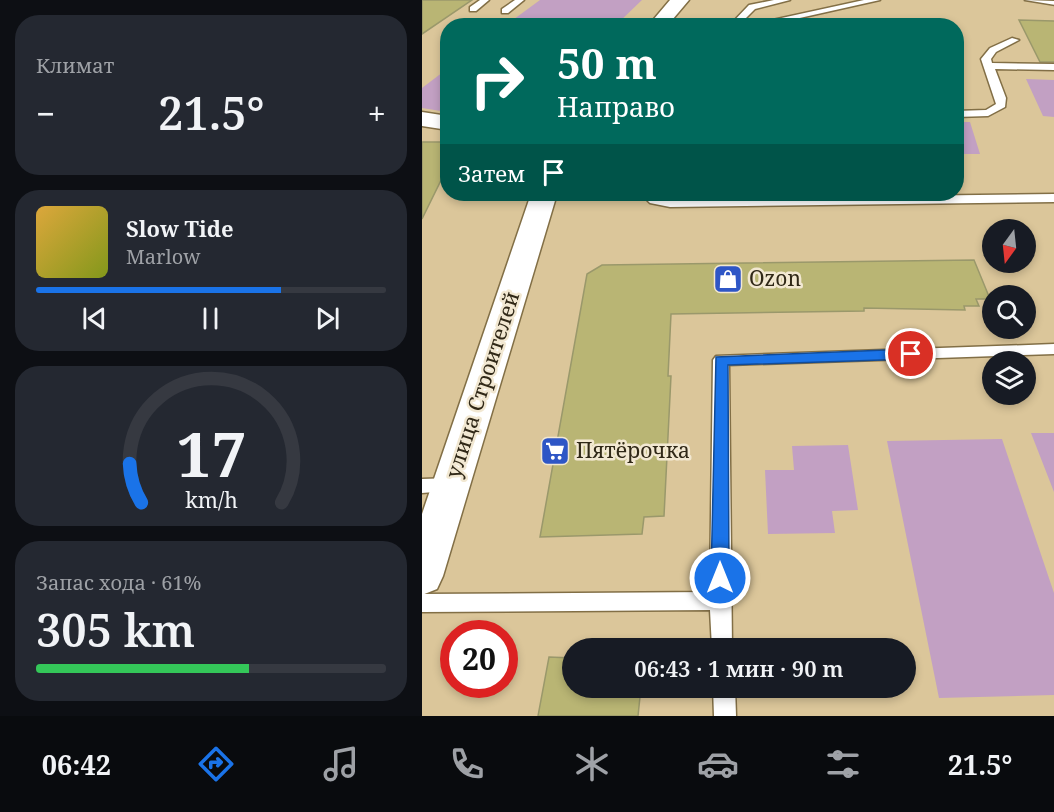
<!DOCTYPE html>
<html lang="ru">
<meta charset="utf-8">
<style>
:root{--surface:#171b24;--page:#242831;--text:#f1f3f6;--muted:#9ea1a6;--line:#363941;--accent:#1a73e8}
body{margin:0;font-family:"Noto Serif",serif;background:var(--page);color:var(--text);height:100vh;display:flex;flex-direction:column;font-size:22px;white-space:nowrap}
*{box-sizing:border-box;margin:0}
p{font-size:20px;color:var(--muted)}
.icon{flex:none;width:33px;height:33px;fill:none;stroke:currentColor;stroke-width:2;stroke-linecap:round;stroke-linejoin:round}
.map{position:relative;flex:1;overflow:hidden}
.sheet{display:flex;flex-direction:column;gap:15px;padding:15px;background:#0d0f14;width:422px}
.sheet>*{flex:none}
.banner{position:absolute;left:18px;top:18px;width:524px;height:183px;border-radius:24px;box-shadow:0 3px 9px #0003;background:#00695c;color:#fff;overflow:hidden}
.needle{width:39px;rotate:195deg}
.fabs{position:absolute;left:560px;top:219px;display:grid;gap:12px}
.fabs a{display:grid;place-items:center;width:54px;height:54px;border-radius:50%;background:var(--surface);box-shadow:0 3px 9px #0003;font-size:30px}
.speed{position:absolute;left:18px;top:620px;display:flex;gap:12px;font-size:30px;font-weight:700;text-align:center}
.speed>*{display:grid;place-content:center;width:78px;height:78px;border-radius:50%;background:var(--surface);box-shadow:0 3px 9px #0003;line-height:1}
.speed .limit{border:9px solid #d22;background:#fff;color:#111}
.pin{position:absolute;display:grid;place-items:center;width:51px;height:51px;color:#fff;margin:-26px;border:3px solid #fff;border-radius:50%;box-shadow:0 2px 6px #0007}
.me{position:absolute;width:66px;margin:-33px;rotate:0deg;stroke-linejoin:round;filter:drop-shadow(0 0 4px #0008)}
.turn{display:flex;align-items:center;gap:21px;height:126px;padding:0 18px;font-size:27px}
.turn .icon{width:78px;height:78px;stroke-width:2.5}
.turn b{display:block;font-size:42px;line-height:51px}
.then{display:flex;align-items:center;height:57px;padding:0 18px;background:#0003;gap:12px;font-size:22px}
.big{font-size:45px;font-weight:600;line-height:1.1}
.sheet .widget{flex:1;display:flex;flex-direction:column;justify-content:center;gap:9px;min-width:0;padding:0 21px;border-radius:24px;background:var(--page)}
.sheet .dial{align-items:center;gap:0}
.dial svg{height:156px;overflow:visible;fill:none;stroke:var(--line);stroke-width:7;stroke-linecap:round;text-anchor:middle}
.dial text{fill:var(--text);stroke:none}
.song{display:flex;align-items:center;gap:18px}
.cover{width:72px;height:72px;border-radius:9px;background:linear-gradient(135deg,hsl(40 70% 55%),hsl(70 70% 35%))}
.played{height:6px;border-radius:3px;background:linear-gradient(90deg,var(--accent) 70%,var(--line) 70%)}
.keys{display:flex;justify-content:space-around;direction:ltr}
.heat{display:flex;justify-content:space-between;align-items:center;font-size:33px;direction:ltr}
.charge{height:9px;border-radius:4px;background:linear-gradient(90deg,#34c759 61%,var(--line) 0)}
.trip{position:absolute;left:140px;top:638px;width:354px;height:60px;border-radius:30px;background:var(--surface);box-shadow:0 3px 9px #0003;font-weight:600;line-height:60px;text-align:center}
.tab-bar{display:flex;height:96px;justify-content:space-around;align-items:center;background:#090b0e;color:var(--muted)}
.tab-bar .icon{width:42px;height:42px}
.tab-bar .on{color:var(--accent)}
.tab-bar b{font-size:27px;color:var(--text)}
main{display:flex;flex:1;min-height:0}
.map>svg:first-child{display:block}
.green{fill:#c2a0c3}
.building{fill:#b9b574;stroke:#9a986b;stroke-width:1.5}
.lines{fill:none;stroke-linecap:round;stroke-linejoin:round}
.lane-casing{stroke:#826f46;stroke-width:3}
.secondary-casing{stroke:#826f46;stroke-width:3}
.lane{fill:#fff;fill-rule:evenodd}
.secondary{fill:#fff;fill-rule:evenodd}
.route{fill:#1a73e8;stroke:#114b97;stroke-width:1.5}
.labels{text-anchor:middle;stroke-width:5;stroke-linejoin:round;paint-order:stroke}
.poi-label{font-size:21px;fill:#302817;stroke:#f2e8d2;text-anchor:start}
.street-label{font-size:21px;fill:#302817;stroke:#f2e8d2}
</style>
<main>
<section class="sheet">
<div class="widget"><p>Климат</p>
<div class="heat"><a>−</a><b class="big">21.5°</b><a>+</a></div>
</div>
<div class="widget">
<div class="song"><i class="cover"></i><div><b>Slow Tide</b><p>Marlow</p></div></div>
<div class="played"></div>
<div class="keys"><svg class="icon" aria-label="previous" viewBox="0 0 24 24"><path d="M18 5L8 12l10 7zM5 5v14"/></svg><svg class="icon" aria-label="pause" viewBox="0 0 24 24"><path d="M8 5v14M16 5v14"/></svg><svg class="icon" aria-label="next" viewBox="0 0 24 24"><path d="M6 5l10 7-10 7zM19 5v14"/></svg></div>
</div>
<div class="widget dial"><svg viewBox="0 0 100 80">
<path d="M14 69A42 42 0 1 1 86 69"/>
<path d="M14 69A42 42 0 0 1 8 49" stroke="#1a73e8"/>
<text x="50" y="56" font-size="32" font-weight="700">17</text>
<text x="50" y="72" font-size="11">km/h</text>
</svg></div>
<div class="widget"><p>Запас хода · 61%</p><b class="big">305 km</b><div class="charge"></div></div>
</section>
<div class="map">
<svg width="633" height="716" viewBox="0 0 633 716">
<rect width="100%" height="100%" fill="#dbc69a"/>
<!-- green -->
<path class="green" d="M 118,0 L 220,0 L 194,25 L 84,25 Z
M 25,69 L 25,112 L 0,108 L 0,88 Z
M 604,79 L 632,80 L 632,117 L 621,116 Z
M 534,122 L 548,122 L 558,154 L 534,154 Z
M 632,433 L 633,433 L 632,492 L 609,433 Z
M 580,439 L 632,593 L 632,695 L 517,698 L 465,441 Z
M 426,445 L 436,510 L 410,511 L 413,533 L 346,534 L 343,470 L 372,470 L 370,446 Z"/>
<!-- building -->
<path class="building" d="M 0,0 L 50,0 L 0,34 Z
M 597,20 L 633,21 L 633,62 L 618,62 Z
M 0,142 L 26,142 L 26,166 L 0,219 Z
M 552,260 L 568,299 L 554,299 L 557,306 L 542,306 L 543,310 L 442,308 L 442,311 L 249,314 L 246,376 L 249,376 L 242,516 L 222,517 L 220,534 L 118,537 L 165,274 L 180,265 Z
M 127,657 L 150,658 L 150,687 L 219,687 L 216,716 L 116,716 Z"/>
<g class="lines">
<!-- lane casing -->
<g class="lane-casing">
<path id="lane" d="M 58,0 L 67,0 L 54,11 L 48,11 L 48,7 Z
M 93,0 L 102,0 L 86,13 L 80,13 L 80,9 Z
M 352,0 L 368,0 L 333,9 L 316,26 L 307,26 L 327,5 Z
M 442,0 L 458,0 L 342,26 L 323,26 Z
M 603,0 L 633,1 L 633,5 Z
M 590,38 L 597,40 L 574,52 L 569,59 L 570,63 L 633,64 L 633,70 L 573,69 L 584,98 L 583,107 L 566,116 L 534,117 L 534,111 L 564,110 L 574,104 L 559,59 L 568,48 Z
M 219,194 L 232,194 L 236,197 L 248,199 L 633,194 L 633,202 L 248,207 L 228,203 Z
M 633,344 L 633,354 L 307,365 L 310,648 L 290,648 L 288,610 L 0,612 L 0,594 L 288,592 L 291,360 L 294,356 Z
M 30,478 L 36,480 L 39,485 L 36,490 L 0,493 L 0,479 Z
M 291,687 L 313,687 L 314,716 L 292,716 Z"/>
</g>
<!-- secondary casing -->
<g class="secondary-casing">
<path id="secondary" d="M 248,0 L 267,0 L 245,26 L 226,26 Z
M 0,112 L 26,116 L 26,130 L 0,126 Z
M 109,194 L 135,194 L 21,576 L 15,589 L 0,595 L 0,514 Z"/>
</g>
<!-- lane -->
<use href="#lane" class="lane"/>
<!-- secondary -->
<use href="#secondary" class="secondary"/>
</g>
<!-- route -->
<path class="route" d="M 489,349 L 496,354 L 489,359 L 306,365 L 307,578 L 304,583 L 298,586 L 292,583 L 289,578 L 294,357 Z"/>
<!-- icons -->
<defs>
<g id="shop-square" transform="scale(1.5)"><rect x="-9" y="-9" width="18" height="18" rx="4" fill="#2e56c6" stroke="#f2e8d2"/><path d="M-5-2.5h2.3a2.7 3.5 0 0 1 5.4 0H5L5.5 6h-11ZM-1.5-2.5h3a1.5 2.3 0 0 0-3 0Z" fill="#fff"/></g>
<g id="supermarket-square" transform="scale(1.5)"><rect x="-9" y="-9" width="18" height="18" rx="4" fill="#2e56c6" stroke="#f2e8d2"/><path d="M-6-5.5h2.5l.6 2H6L4.5 2H-2.5L-4.4-4H-6ZM-1.5 3.2a1.3 1.3 0 1 0 .1 0ZM3 3.2a1.3 1.3 0 1 0 .1 0Z" fill="#fff"/></g>
</defs>
<g fill-rule="evenodd">
<use href="#shop-square" x="306" y="279"/>
<use href="#supermarket-square" x="133" y="451"/>
</g>
<g class="labels">
<!-- poi labels -->
<g class="poi-label">
<text x="327" y="286">Ozon</text>
<text x="154" y="458">Пятёрочка</text>
</g>
<!-- street labels -->
<g class="street-label">
<text transform="translate(61 385) rotate(-72)" y="7">улица Строителей</text>
</g>
</g>
</svg>
<div class="fabs">
<a><svg class="needle" viewBox="-14 -14 28 28"><path d="M0-13l5 13h-10z" fill="#e53935"/><path d="M0 13l5-13h-10z" fill="#9ea1a6"/></svg></a>
<a><svg class="icon" aria-label="search" viewBox="0 0 24 24"><circle cx="10" cy="10" r="6"/><path d="M15 15l6 6"/></svg></a>
<a><svg class="icon" aria-label="layers" viewBox="0 0 24 24"><path d="M12 4l9 5-9 5-9-5zM3 14l9 5 9-5"/></svg></a>
</div>
<div class="speed"><div class="limit">20</div></div>
<div class="pin" style="left:489px;top:354px;background:#d93025"><svg class="icon" aria-label="arrive" viewBox="0 0 24 24"><path d="M6 21V4h12l-3 4 3 4H6"/></svg></div>
<svg class="me" style="left:298px;top:578px" viewBox="-20 -20 40 40"><circle r="17" fill="#1a73e8" stroke="#fff" stroke-width="3"/><path d="M0-11L8 9 0 5-8 9z" fill="#fff"/></svg>
<div class="trip">06:43 · 1 мин · 90 m</div>
<div class="banner">
<div class="turn"><svg class="icon" aria-label="right" viewBox="0 0 24 24"><path d="M7 20v-9h11M14 6l5 5-5 5"/></svg><div><b>50 m</b>Направо</div></div>
<div class="then">Затем<svg class="icon" aria-label="arrive" viewBox="0 0 24 24"><path d="M6 21V4h12l-3 4 3 4H6"/></svg></div>
</div>
</div>
</main>
<nav class="tab-bar">
<b>06:42</b>
<svg class="icon on" aria-label="directions" viewBox="0 0 24 24"><path d="M12 3l9 9-9 9-9-9zM9 14v-3h6M13 9l2 2-2 2"/></svg>
<svg class="icon" aria-label="music" viewBox="0 0 24 24"><path d="M9 18V5l10-2v13"/><circle cx="6" cy="18" r="3"/><circle cx="16" cy="16" r="3"/></svg>
<svg class="icon" aria-label="phone" viewBox="0 0 24 24"><path d="M5 4h4l2 5-3 2q2 4 5 5l2-3 5 2v4C11 20 4 13 5 4z"/></svg>
<svg class="icon" aria-label="climate" viewBox="0 0 24 24"><path d="M12 3v18M4 7l16 10M4 17L20 7"/></svg>
<svg class="icon" aria-label="car" viewBox="0 0 24 24"><path d="M5 17H2v-5l4-1 3-4h7l3 4 3 1v5h-3M9 17h6M6 11h13"/><circle cx="7" cy="17" r="2"/><circle cx="17" cy="17" r="2"/></svg>
<svg class="icon" aria-label="filters" viewBox="0 0 24 24"><path d="M4 7h16M4 17h16"/><circle cx="9" cy="7" r="2"/><circle cx="15" cy="17" r="2"/></svg>
<b>21.5°</b>
</nav>
